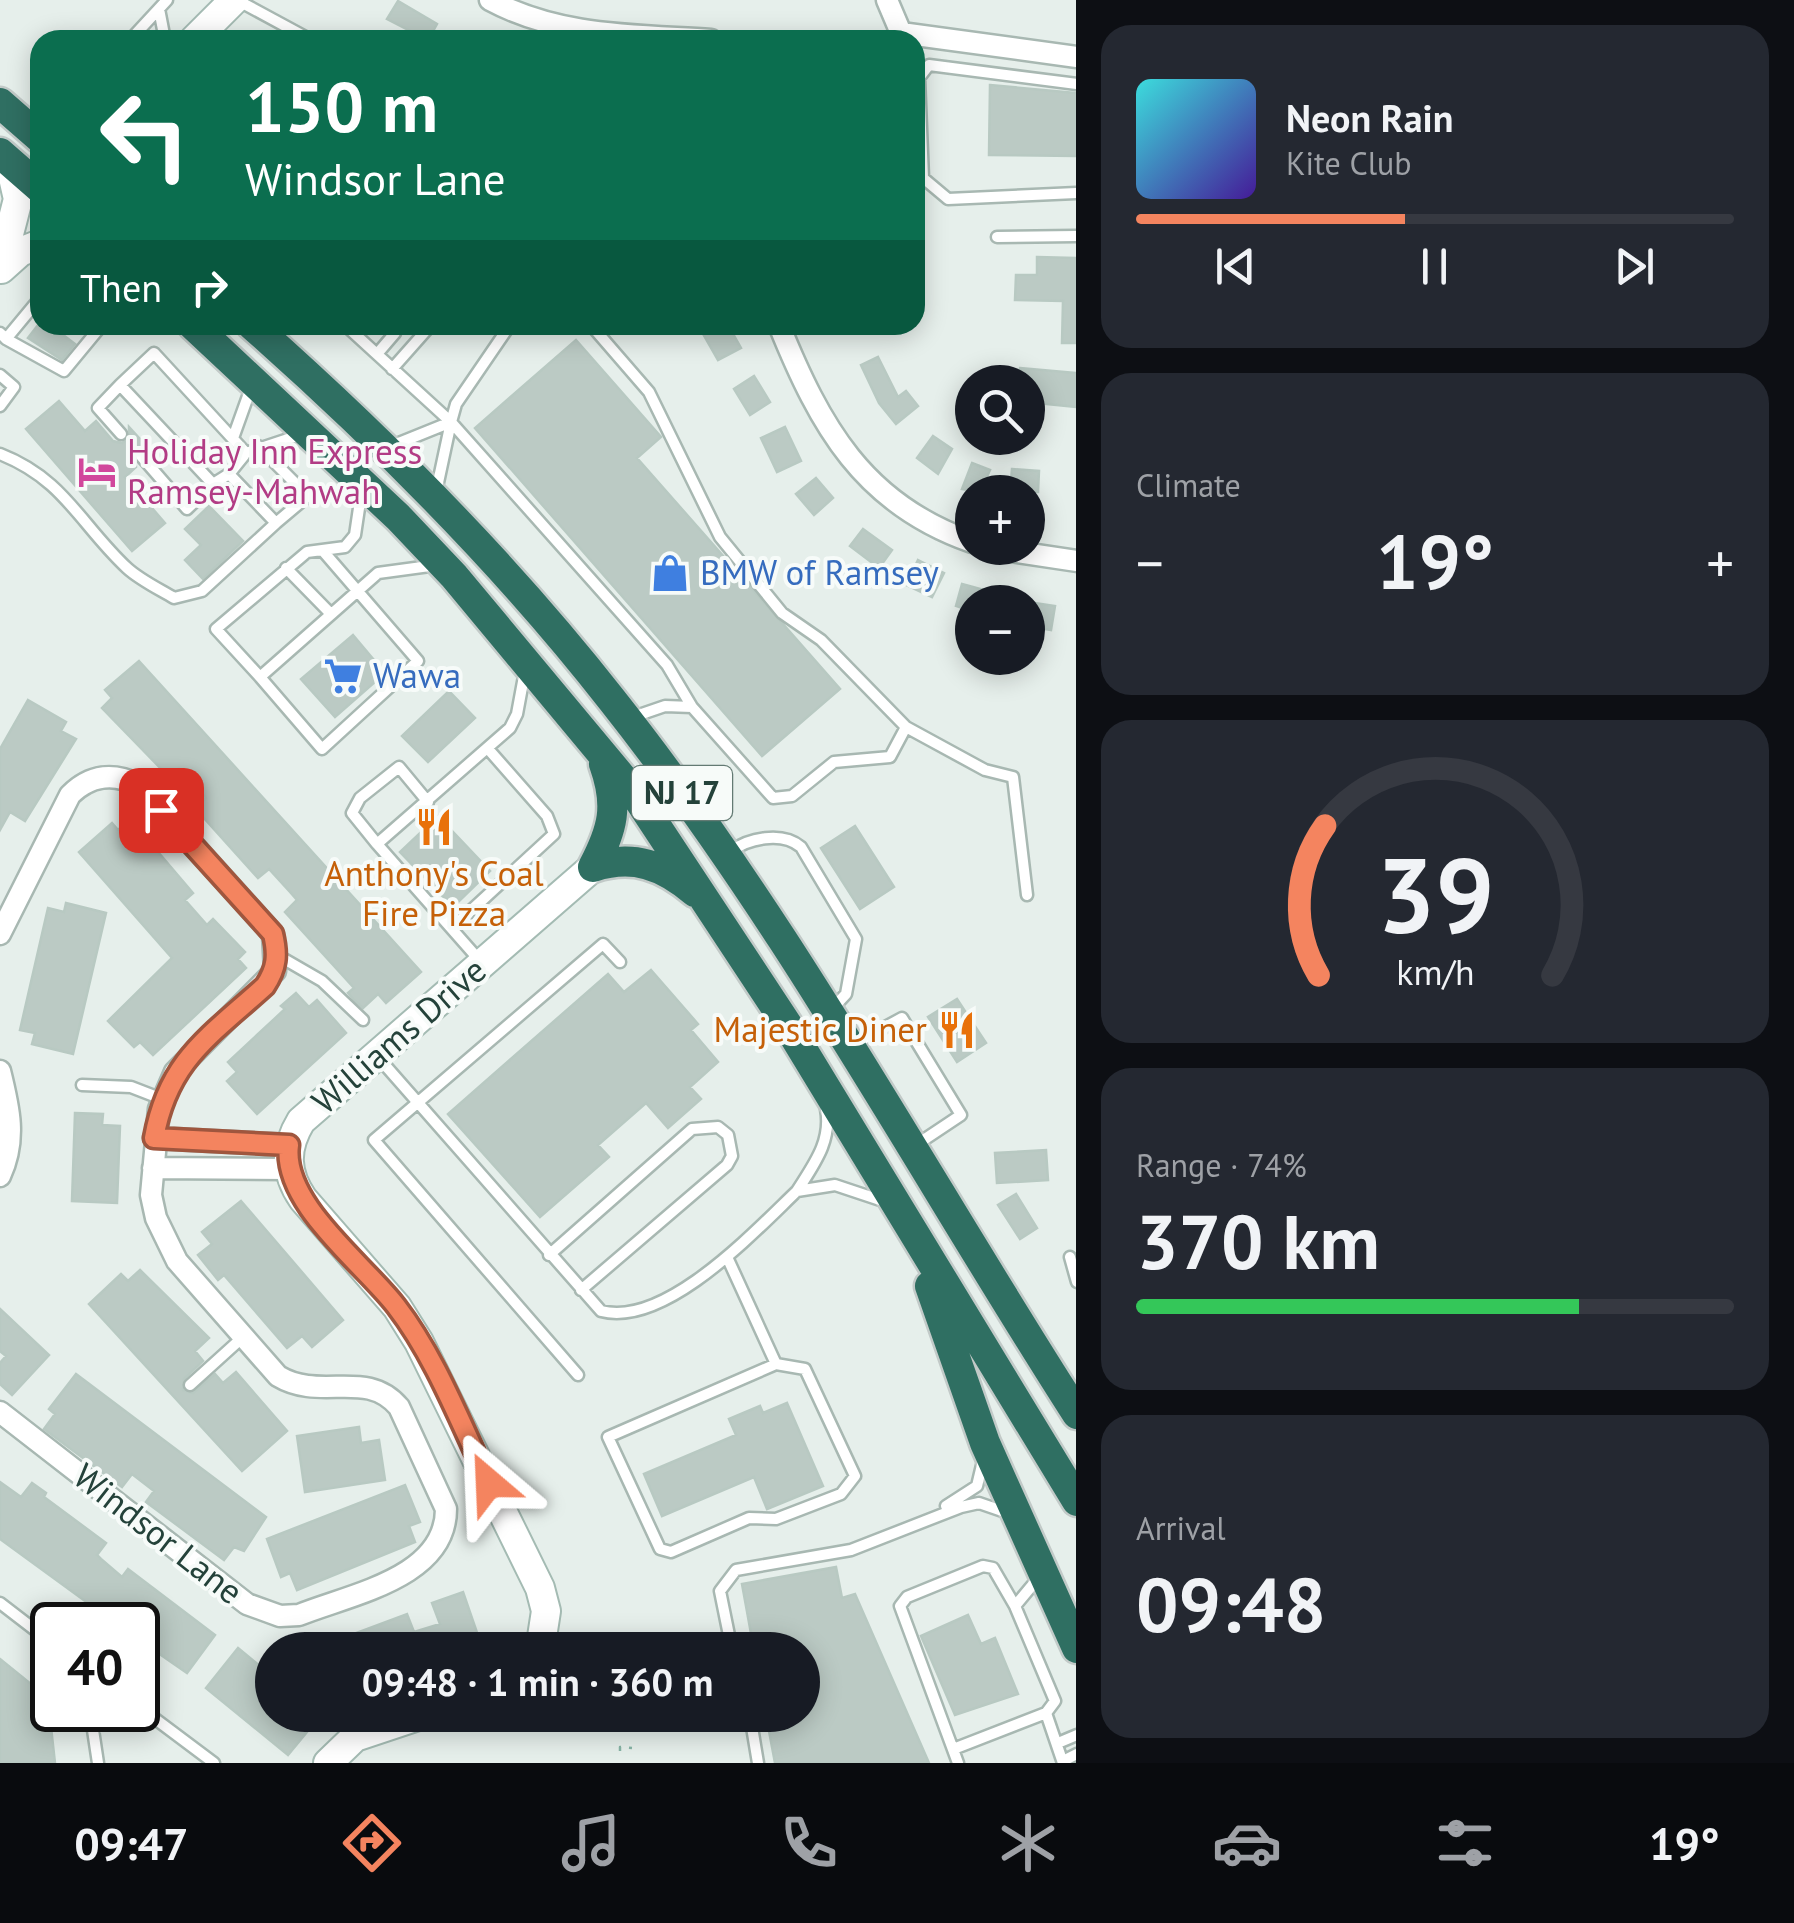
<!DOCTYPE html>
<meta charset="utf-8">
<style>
:root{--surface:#171b24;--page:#242831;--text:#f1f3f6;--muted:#9ea1a6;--line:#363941;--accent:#f4845f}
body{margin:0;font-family:"PT Sans",sans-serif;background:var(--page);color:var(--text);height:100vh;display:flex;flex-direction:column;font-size:38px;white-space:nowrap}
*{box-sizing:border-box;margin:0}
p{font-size:32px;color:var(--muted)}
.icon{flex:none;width:55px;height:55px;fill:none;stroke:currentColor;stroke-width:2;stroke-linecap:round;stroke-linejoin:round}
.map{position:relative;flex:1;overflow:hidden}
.details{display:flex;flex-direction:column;gap:25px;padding:25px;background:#0d0f14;width:718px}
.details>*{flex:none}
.banner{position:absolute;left:30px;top:30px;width:895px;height:305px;border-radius:30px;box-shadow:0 5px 25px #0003;background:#0b6e4f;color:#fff;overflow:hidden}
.buttons{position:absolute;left:955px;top:365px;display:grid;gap:20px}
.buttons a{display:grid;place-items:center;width:90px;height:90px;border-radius:50%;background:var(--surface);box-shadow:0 5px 25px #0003;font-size:50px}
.speed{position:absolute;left:30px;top:1602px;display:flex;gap:20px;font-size:50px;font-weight:700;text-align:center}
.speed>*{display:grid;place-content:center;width:130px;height:130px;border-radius:50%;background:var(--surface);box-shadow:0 5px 25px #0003;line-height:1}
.speed .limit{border:5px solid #111;border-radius:15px;background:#fff;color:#111}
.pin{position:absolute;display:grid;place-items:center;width:85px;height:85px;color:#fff;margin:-42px;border-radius:20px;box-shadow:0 5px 15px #0006}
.me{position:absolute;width:110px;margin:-55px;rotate:334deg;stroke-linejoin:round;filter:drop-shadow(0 0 8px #0008)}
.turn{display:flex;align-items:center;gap:35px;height:210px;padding:0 50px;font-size:45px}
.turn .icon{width:130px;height:130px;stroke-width:2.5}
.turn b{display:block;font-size:70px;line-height:85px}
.then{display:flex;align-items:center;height:95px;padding:0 50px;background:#0003;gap:20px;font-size:38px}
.big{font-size:75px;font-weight:700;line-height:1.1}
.details .widget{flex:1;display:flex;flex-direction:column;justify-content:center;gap:15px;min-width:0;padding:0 35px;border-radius:30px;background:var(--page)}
.details .dial{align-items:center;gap:0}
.dial svg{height:260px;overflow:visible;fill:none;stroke:var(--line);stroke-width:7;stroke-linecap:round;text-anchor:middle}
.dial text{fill:var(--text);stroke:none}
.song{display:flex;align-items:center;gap:30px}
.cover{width:120px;height:120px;border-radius:15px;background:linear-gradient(135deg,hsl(180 70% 55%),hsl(260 70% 35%))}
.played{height:10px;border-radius:5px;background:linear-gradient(90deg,var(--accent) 45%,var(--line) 45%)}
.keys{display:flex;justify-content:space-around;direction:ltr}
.heat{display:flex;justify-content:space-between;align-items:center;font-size:55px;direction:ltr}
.charge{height:15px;border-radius:8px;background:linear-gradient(90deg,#34c759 74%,var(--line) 0)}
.trip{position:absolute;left:255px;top:1632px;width:565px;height:100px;border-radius:50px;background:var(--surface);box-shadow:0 5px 25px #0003;font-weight:700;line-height:100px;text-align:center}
.menu{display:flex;height:160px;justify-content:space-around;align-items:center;background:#090b0e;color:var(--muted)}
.menu .icon{width:70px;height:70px}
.menu .active{color:var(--accent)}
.menu b{font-size:45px;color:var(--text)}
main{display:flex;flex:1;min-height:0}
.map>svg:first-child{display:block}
.building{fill:#bbcac4;stroke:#b8c9c2;stroke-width:2.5}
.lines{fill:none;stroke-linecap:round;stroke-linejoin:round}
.lane-casing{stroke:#a8b8b2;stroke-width:15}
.street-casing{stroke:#a8b8b2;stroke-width:25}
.secondary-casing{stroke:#a4bbb3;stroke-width:32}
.highway-casing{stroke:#c2cac8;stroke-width:35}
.path{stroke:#86b3a5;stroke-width:2.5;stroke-dasharray:5 8;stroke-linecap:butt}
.lane{stroke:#fff;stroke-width:10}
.street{stroke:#fff;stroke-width:20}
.secondary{stroke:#fff;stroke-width:28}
.highway{stroke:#2f6f62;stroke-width:30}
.route-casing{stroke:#9f563e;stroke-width:25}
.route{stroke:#f4845f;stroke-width:18}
.labels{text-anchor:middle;stroke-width:8;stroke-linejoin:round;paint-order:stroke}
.shield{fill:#f7fbf9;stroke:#637a73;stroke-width:2.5}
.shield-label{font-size:32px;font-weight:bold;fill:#24423a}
.hotel-label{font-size:35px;fill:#b23c85;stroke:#f7fbf9;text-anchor:start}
.shop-label{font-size:35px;fill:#366cbe;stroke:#f7fbf9;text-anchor:start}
.food-label{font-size:35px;fill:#c56008;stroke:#f7fbf9}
.street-label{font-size:35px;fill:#24423a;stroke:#f7fbf9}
</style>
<main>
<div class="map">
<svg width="1077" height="1763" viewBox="0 0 1077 1763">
<rect width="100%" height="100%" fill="#e6efeb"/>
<!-- building -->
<path class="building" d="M 398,1 L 437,24 L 428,40 L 387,19 Z
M 990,85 L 1077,93 L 1077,156 L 989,155 Z
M 1037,257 L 1077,258 L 1077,343 L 1062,343 L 1063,301 L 1015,300 L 1016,275 L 1037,275 Z
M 38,325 L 50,325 L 75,344 L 62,360 L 28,338 Z
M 698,325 L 728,325 L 741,348 L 718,360 Z
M 576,340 L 661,437 L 637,458 L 840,689 L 762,756 L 475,428 Z
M 878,357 L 898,397 L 906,391 L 918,406 L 896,424 L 879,403 L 861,365 Z
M 1020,368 L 1077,373 L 1077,407 L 1028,402 L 1028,382 L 1018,382 Z
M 754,376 L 770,402 L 750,415 L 734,389 Z
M 59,401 L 85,431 L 96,421 L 113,441 L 122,443 L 129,438 L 129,427 L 149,449 L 135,450 L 136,467 L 125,477 L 165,523 L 132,551 L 26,429 Z
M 785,427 L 801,461 L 777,472 L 761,438 Z
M 933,436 L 952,449 L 938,474 L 917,458 Z
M 972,463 L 990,470 L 980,492 L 962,489 Z
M 1012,469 L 1039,471 L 1038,492 L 1010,492 Z
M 816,478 L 833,498 L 814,515 L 796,494 Z
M 209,506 L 243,541 L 203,579 L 185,560 L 201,545 L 185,529 Z
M 863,529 L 892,550 L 879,568 L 850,546 Z
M 918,560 L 944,573 L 932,597 L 906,585 Z
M 962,584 L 1013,598 L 1013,602 L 972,602 L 972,611 L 956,606 Z
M 1028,602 L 1055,606 L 1051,630 L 1028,626 Z
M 353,635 L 385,673 L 335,717 L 301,679 Z
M 139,661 L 421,972 L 386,1003 L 378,994 L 363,1008 L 354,1000 L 348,993 L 354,988 L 285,912 L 297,900 L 290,892 L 269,869 L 258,878 L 195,808 L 206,798 L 179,768 L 169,777 L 102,708 L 112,698 L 105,690 Z
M 449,691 L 475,718 L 428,762 L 402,736 Z
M 28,700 L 66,722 L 61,731 L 76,739 L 25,821 L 10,812 L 0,830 L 0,749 Z
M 438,816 L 490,871 L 453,907 L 400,852 Z
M 130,819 L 193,893 L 185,900 L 207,925 L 213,919 L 245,952 L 238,959 L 246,968 L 153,1055 L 140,1042 L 134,1047 L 108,1021 L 172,958 L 79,852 L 112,823 L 118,830 Z
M 855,826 L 894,887 L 860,909 L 821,848 Z
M 66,903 L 106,913 L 73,1054 L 32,1044 L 35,1033 L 20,1030 L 48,908 L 64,912 Z
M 651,970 L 698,1024 L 691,1030 L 718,1062 L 690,1087 L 701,1099 L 668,1128 L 646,1103 L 598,1145 L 609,1157 L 540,1217 L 448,1114 L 608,974 L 624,992 Z
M 296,993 L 309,1007 L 317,1000 L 346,1033 L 257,1114 L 227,1081 L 237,1072 L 228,1062 L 285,1009 L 281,1006 Z
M 957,999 L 986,1043 L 957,1062 L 928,1017 Z
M 75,1113 L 103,1114 L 102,1125 L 120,1126 L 117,1203 L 72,1201 Z
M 1046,1150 L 1048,1180 L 997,1183 L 995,1153 Z
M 1016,1194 L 1037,1228 L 1020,1239 L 998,1205 Z
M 241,1201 L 343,1320 L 312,1347 L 302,1336 L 287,1348 L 224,1275 L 218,1280 L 198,1255 L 212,1244 L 202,1232 Z
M 140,1270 L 209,1338 L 195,1351 L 203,1361 L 184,1379 L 183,1390 L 193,1393 L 215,1374 L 223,1383 L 236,1372 L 287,1431 L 242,1471 L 89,1304 L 121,1274 L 128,1281 Z
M 0,1309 L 49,1355 L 12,1395 L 0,1384 L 0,1363 L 6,1356 L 0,1351 Z
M 76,1374 L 266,1517 L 244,1551 L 234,1547 L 224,1560 L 146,1502 L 154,1491 L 132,1474 L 122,1487 L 44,1429 L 55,1414 L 49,1409 Z
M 787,1403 L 823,1486 L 767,1509 L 754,1477 L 662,1516 L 644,1474 L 736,1435 L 729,1419 L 760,1406 L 763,1413 Z
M 359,1427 L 361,1443 L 379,1440 L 385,1480 L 305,1492 L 297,1436 Z
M 0,1482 L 21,1497 L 32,1483 L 46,1493 L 44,1497 L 106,1543 L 97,1555 L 101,1559 L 122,1577 L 128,1569 L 215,1635 L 187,1673 L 138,1639 L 138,1625 L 118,1625 L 0,1539 Z
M 405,1485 L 420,1522 L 409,1526 L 415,1542 L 297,1590 L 290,1573 L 281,1577 L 267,1539 Z
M 836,1567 L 842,1598 L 855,1594 L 929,1763 L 775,1763 L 766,1715 L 802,1715 L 802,1650 L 754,1650 L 742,1584 Z
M 463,1592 L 483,1650 L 357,1650 L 351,1635 L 407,1614 L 414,1632 L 440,1624 L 432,1603 Z
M 968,1615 L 981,1644 L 995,1638 L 1018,1694 L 955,1715 L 921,1636 Z
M 238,1648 L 272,1676 L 272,1715 L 321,1715 L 288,1755 L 206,1688 Z
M 0,1659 L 52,1701 L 52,1710 L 63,1710 L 51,1727 L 55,1763 L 0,1763 Z"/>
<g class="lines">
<!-- lane casing -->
<g class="lane-casing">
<path id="lane" d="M 237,0 L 311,40
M 159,9 L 165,40
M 130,40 L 167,0
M 1077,84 L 929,65 L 919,78 L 923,178 L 948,199 L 1077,193
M 997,237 L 1077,236
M 345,325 L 451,422 L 667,665 L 692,707 L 773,798 L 792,796 L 834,762 L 890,757 L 906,727 L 985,770 L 1013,777 L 1027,895
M 591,325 L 649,392 L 720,537 L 782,613 L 821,640 L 906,727
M 0,333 L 6,339 L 40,298
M 6,339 L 64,371 L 102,325
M 377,354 L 395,333
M 392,369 L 431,325
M 0,375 L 14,387 L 0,406
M 120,385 L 98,408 L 121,434
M 451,422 L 456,404 L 510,325
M 233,438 L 252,385
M 258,446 L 308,496 L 276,523
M 389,447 L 451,422 L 436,492
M 246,453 L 229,474 L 213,484 L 120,385 L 154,353 L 246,453 L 300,435
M 0,454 C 64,479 80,524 127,568 C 140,580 159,589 174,598 L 202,591 L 276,523 L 229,474
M 141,456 L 187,509 L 213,484
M 362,488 L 355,535 L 345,547 L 307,552 L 216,629 L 260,677 L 378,573 L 437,565
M 286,568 L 330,613
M 260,677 L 322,749 L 418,661 L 323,551
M 630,718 L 665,706 L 692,707
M 377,844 L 352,813 L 360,798 L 399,767 L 428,802
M 730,852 C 748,838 782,831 801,847 L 856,939 L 846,994 L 831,1010
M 452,928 L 554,834 L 547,816 L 489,750
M 277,955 L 322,981 L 363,1020
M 481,962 L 377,844 L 510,728 L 517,714 L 525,671
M 854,1044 L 902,1018 L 961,1115 L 916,1145
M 377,1056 L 601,1311 C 665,1328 754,1232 797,1191
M 82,1085 L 131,1087 L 162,1099
M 826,1109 C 832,1141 814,1164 797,1191 L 835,1185 L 886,1202
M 549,1255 L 692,1129 L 718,1127 L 728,1135 L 732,1156 L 727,1165 L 581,1290
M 727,1257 L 776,1364 L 608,1437 L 660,1549 L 671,1552 L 749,1518 L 776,1519 L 841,1494 L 855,1476 L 805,1369 L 776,1364
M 1070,1257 L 1077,1282
M 578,1375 L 374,1140 L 603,944 L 620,962
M 190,1385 L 243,1337
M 946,1506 L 977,1486 L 983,1461
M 0,1603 L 52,1643
M 1015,1606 L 1035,1582 L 1036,1572
M 732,1650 L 720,1591 L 736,1570 L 851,1550 L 961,1507 L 979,1503 L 1008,1513
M 138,1706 L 214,1763
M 750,1715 L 758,1763
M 1058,1743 L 1077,1735
M 956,1748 L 1046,1713
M 1063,1761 L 1077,1754
M 98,1763 L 93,1730 L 108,1710
M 958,1763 L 900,1606 L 907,1597 L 983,1566 L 993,1568 L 1015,1606 L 1055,1701 L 1046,1713 L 1063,1763"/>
</g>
<!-- street casing -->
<g class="street-casing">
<path id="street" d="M 490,0 C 559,37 634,35 711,40
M 887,0 L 901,33 L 1077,57
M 779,325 C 820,426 863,504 972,542
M 990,548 L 1077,561
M 0,934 L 70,795 C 90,775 113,772 139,785 L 273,934 L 275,971 L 175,1072 L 159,1109 L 151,1195 L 156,1218 L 177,1261 L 278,1376 C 321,1402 366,1368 399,1407 L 446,1509 C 446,1578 351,1594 299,1615 L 280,1616 L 247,1604 L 0,1412
M 0,1071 C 9,1107 17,1140 0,1176
M 154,1138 L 289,1145
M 153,1168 L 288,1169"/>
</g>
<!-- secondary casing -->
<g class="secondary-casing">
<path id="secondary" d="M 194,40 L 234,0
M 0,269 L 18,199 L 9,160
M 1,269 L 20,252 L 40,244
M 540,1650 L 546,1611 L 540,1588 L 419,1342 L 397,1307 L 303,1199 C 285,1173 284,1149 301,1121 L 593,867
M 328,1763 L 355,1737 L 421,1715"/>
</g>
<!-- highway casing -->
<g class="highway-casing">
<path id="highway" d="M 0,103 L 40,138
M 0,153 L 40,188
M 193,325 L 398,517 L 454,576 L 633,791 L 788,1026 L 1077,1501
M 252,325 C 382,440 505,563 612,700 C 788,922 924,1176 1077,1414
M 593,867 C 633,854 663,865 695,892
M 593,867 C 613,829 619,806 604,764
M 930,1286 L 985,1443 L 1077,1648"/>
</g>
<!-- path -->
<path class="path" d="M 620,1751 L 620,1747 L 632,1748"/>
<!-- lane -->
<use href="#lane" class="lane"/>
<!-- street -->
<use href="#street" class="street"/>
<!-- secondary -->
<use href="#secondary" class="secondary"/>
<!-- highway -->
<use href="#highway" class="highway"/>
</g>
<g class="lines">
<!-- route casing -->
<g class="route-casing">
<path id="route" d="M 161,810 L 273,934 C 278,955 277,968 265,986 C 210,1036 168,1060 154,1138 L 289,1145 C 281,1203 363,1263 396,1306 C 436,1358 461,1425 489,1483"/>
</g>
<!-- route -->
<use href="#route" class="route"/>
</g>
<!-- icons -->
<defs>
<g id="hotel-bare" transform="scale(3)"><path d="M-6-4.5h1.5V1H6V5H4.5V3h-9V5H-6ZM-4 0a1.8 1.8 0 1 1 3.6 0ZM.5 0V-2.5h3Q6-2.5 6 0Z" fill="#d1479c" stroke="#f7fbf9" stroke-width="2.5" paint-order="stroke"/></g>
<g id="shop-bare" transform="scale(3)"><path d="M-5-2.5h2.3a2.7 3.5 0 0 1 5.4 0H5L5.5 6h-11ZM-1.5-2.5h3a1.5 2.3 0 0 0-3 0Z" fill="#3f7fe0" stroke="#f7fbf9" stroke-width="2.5" paint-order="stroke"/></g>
<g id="supermarket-bare" transform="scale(3)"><path d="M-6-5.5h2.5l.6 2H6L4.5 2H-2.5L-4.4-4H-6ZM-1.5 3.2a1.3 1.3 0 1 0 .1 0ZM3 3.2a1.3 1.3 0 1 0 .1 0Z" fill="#3f7fe0" stroke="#f7fbf9" stroke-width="2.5" paint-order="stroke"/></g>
<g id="restaurant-bare" transform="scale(3)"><path d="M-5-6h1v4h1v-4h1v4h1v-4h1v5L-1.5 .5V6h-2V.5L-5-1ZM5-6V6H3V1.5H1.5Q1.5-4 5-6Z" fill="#e8710a" stroke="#f7fbf9" stroke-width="2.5" paint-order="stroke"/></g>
</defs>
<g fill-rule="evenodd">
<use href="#hotel-bare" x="97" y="472"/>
<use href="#shop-bare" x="670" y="573"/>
<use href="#supermarket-bare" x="343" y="676"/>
<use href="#restaurant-bare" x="434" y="827"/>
<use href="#restaurant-bare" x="957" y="1030"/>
</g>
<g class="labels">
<!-- shield labels -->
<rect class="shield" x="632" y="766" width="100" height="54" rx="8"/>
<g class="shield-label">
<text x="682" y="804">NJ 17</text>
</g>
<!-- hotel labels -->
<g class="hotel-label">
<text x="127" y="464">Holiday Inn Express<tspan x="127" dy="40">Ramsey-Mahwah</tspan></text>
</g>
<!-- shop labels -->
<g class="shop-label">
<text x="700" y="585">BMW of Ramsey</text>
<text x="373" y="688">Wawa</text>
</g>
<!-- food labels -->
<g class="food-label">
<text x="434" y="886">Anthony's Coal<tspan x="434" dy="40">Fire Pizza</tspan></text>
<text x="927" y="1042" text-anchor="end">Majestic Diner</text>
</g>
<!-- street labels -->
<g class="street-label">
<text transform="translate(399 1036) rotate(-41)" y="12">Williams Drive</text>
<text transform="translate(158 1534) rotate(38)" y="12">Windsor Lane</text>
</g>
</g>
</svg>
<div class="buttons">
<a><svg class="icon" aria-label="search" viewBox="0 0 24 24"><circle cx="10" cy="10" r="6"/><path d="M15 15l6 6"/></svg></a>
<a>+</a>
<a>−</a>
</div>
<div class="speed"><div class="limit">40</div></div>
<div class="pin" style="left:161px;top:810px;background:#d93025"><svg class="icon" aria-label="arrive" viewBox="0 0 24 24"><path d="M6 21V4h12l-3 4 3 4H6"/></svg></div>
<svg class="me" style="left:489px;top:1483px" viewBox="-20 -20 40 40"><path d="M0-17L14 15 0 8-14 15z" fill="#f4845f" stroke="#fff" stroke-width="4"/></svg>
<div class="trip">09:48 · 1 min · 360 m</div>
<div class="banner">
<div class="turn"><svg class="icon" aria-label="left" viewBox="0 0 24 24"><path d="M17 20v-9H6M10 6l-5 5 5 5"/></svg><div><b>150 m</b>Windsor Lane</div></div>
<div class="then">Then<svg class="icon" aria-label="right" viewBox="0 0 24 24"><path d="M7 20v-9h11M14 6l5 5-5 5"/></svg></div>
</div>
</div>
<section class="details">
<div class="widget">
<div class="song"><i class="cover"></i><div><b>Neon Rain</b><p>Kite Club</p></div></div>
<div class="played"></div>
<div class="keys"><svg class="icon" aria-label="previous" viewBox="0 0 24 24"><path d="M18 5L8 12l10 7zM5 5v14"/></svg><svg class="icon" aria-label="pause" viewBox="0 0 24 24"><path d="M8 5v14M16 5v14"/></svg><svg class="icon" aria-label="next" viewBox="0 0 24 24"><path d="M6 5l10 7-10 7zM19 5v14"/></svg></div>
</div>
<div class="widget"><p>Climate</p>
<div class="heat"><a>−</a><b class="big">19°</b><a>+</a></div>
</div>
<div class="widget dial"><svg viewBox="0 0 100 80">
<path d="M14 69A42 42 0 1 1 86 69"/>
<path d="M14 69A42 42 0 0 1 16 23" stroke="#f4845f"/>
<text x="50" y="56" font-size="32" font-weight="700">39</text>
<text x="50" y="72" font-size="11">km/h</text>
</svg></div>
<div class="widget"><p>Range · 74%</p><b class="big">370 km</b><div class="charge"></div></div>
<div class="widget"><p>Arrival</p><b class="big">09:48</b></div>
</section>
</main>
<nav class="menu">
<b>09:47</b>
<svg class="icon active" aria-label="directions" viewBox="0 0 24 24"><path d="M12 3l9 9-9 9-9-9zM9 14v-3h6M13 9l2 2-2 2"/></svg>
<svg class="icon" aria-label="music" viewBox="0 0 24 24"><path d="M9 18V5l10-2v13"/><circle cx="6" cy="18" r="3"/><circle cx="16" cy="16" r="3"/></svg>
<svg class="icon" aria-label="phone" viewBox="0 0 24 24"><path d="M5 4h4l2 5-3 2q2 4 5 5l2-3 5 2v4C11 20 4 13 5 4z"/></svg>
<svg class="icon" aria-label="climate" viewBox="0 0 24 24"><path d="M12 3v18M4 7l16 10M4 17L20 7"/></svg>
<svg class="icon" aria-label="car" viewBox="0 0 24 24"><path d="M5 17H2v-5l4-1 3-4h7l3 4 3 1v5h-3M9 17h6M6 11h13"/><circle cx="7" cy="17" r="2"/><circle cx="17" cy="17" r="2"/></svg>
<svg class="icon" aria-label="filters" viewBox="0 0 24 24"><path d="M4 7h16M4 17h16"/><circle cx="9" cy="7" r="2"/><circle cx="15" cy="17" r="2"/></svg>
<b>19°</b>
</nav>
